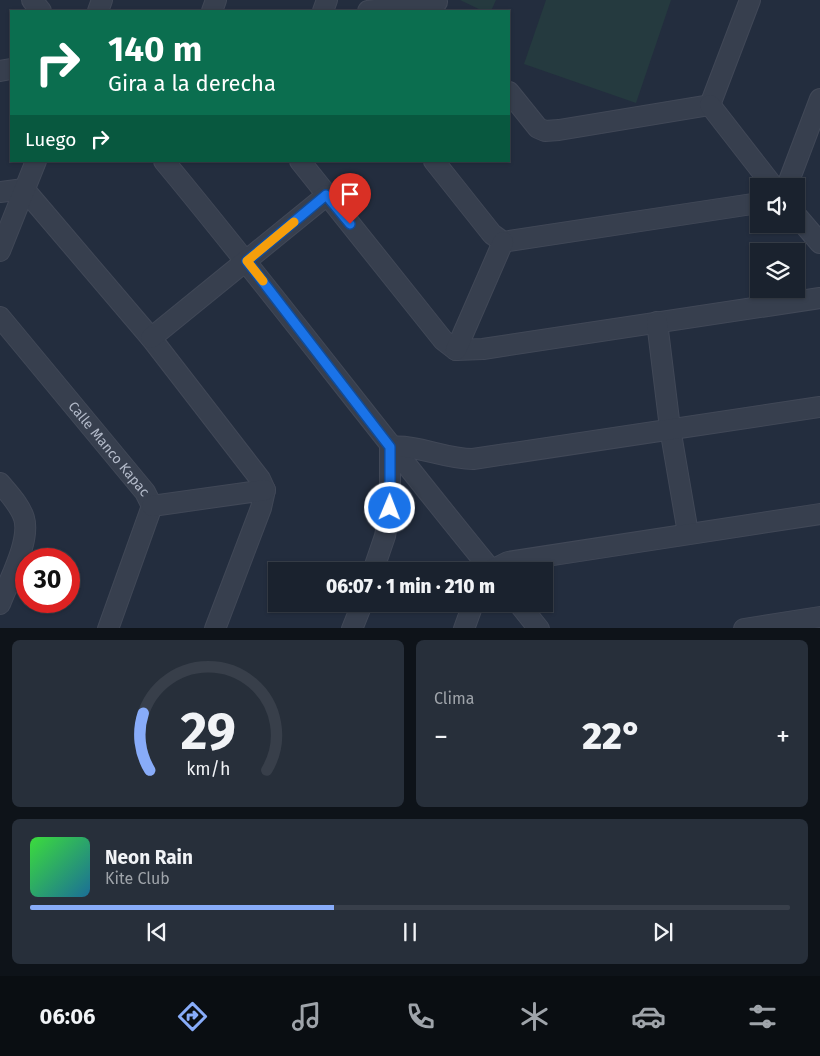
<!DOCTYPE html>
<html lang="es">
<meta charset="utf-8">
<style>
:root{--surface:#1a222e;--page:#272f3a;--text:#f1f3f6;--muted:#9fa4aa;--line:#383f4a;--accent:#88acf9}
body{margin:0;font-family:"Fira Sans",sans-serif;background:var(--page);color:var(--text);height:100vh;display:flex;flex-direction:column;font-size:19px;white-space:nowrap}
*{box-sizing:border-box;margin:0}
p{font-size:16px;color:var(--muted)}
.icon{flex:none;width:28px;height:28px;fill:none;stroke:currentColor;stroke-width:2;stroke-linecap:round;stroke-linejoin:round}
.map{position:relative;height:628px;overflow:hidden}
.drawer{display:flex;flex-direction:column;gap:12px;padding:12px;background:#0e1319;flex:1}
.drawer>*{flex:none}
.guide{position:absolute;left:10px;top:10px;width:500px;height:152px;border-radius:0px;box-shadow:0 1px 4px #0004,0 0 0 1px var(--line);background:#0b6e4f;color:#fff;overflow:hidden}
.fabs{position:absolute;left:750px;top:178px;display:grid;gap:10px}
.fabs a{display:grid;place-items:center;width:55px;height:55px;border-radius:0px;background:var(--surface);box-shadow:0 1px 4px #0004,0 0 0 1px var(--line);font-size:25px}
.speed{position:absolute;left:15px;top:548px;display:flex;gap:10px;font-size:25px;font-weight:700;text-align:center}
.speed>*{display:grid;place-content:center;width:65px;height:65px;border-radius:50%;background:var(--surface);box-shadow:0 1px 4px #0004,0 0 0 1px var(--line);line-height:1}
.speed .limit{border:8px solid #d22;background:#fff;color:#111}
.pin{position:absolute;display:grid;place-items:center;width:42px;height:42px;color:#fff;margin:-51px -21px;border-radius:50% 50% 50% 0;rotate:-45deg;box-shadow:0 0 5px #0007}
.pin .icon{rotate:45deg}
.me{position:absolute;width:55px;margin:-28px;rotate:1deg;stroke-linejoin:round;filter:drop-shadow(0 0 4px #0008)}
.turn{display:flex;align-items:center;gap:18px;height:105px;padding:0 15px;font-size:22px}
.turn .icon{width:65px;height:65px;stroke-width:2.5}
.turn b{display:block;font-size:35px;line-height:42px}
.then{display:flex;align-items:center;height:48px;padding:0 15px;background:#0003;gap:10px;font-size:19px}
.big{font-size:38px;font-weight:800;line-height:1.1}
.drawer .card{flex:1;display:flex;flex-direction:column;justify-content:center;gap:8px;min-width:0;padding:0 18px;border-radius:8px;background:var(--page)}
.drawer .dial{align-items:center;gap:0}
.dial svg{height:130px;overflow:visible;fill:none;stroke:var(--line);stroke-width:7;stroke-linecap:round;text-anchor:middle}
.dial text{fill:var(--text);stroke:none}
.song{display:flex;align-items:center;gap:15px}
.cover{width:60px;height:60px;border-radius:8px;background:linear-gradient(135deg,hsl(120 70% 55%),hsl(200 70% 35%))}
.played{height:5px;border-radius:2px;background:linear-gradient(90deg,var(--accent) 40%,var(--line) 40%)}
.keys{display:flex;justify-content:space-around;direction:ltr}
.heat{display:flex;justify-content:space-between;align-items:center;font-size:28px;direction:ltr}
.drawer .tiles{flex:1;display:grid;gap:12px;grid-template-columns:1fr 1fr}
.card:last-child{grid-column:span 2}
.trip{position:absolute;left:268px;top:562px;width:285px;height:50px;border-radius:0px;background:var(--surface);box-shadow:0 1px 4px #0004,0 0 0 1px var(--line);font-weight:800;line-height:50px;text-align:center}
.tab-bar{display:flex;height:80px;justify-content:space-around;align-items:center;background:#0a0e12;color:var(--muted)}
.tab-bar .icon{width:35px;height:35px}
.tab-bar .current{color:var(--accent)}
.tab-bar b{font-size:22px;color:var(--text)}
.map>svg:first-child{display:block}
.green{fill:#253a3f}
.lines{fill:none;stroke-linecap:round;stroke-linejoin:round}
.minor-casing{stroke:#414857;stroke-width:22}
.minor{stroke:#373f4e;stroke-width:20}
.route-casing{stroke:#114b97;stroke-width:12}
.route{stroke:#1a73e8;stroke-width:9}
.slow{stroke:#f59e0b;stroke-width:9}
.labels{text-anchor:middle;stroke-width:5;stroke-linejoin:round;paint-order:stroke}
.street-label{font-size:14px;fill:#b3bac9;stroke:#1d2433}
</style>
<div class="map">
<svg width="820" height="629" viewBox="0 0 820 629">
<rect width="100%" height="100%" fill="#232d3e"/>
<!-- green -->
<path class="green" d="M 460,0 L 496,0 L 491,11 L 483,11 Z
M 546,0 L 671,0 L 636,103 L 524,64 Z"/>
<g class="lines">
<!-- minor casing -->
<g class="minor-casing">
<g id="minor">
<path d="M 32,0 L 41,11"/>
<path d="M 98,11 L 102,0"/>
<path d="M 212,11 L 216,0"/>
<path d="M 323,11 L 327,0"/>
<path d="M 368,11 L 437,2"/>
<path d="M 0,71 L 11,69"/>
<path d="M 509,92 L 538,128 L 545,131 L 559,130 L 710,105"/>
<path d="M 710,105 L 750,0"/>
<path d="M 710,105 L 773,186"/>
<path d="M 164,161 C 276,296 381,436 492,571"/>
<path d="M 300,161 L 443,340 L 456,350 L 483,349 L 820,298"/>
<path d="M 434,161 L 492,234 L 503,242 L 759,203"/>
<path d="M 787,186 L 820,99"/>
<path d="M 0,192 L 24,189 L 151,338 L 260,479 L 265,490 L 261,508 L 215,629"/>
<path d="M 796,215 L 820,243"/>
<path d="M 0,251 L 36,161"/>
<path id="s1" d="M 0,317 L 145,492 L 152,506 L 108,629"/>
<path d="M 657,322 L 670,428 L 688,533"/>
<path d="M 151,338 L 327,195"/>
<path d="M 456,350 L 503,242"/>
<path d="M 390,447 C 417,444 444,459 473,459 L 820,407"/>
<path d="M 0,483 C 9,494 20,505 24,518 C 31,541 8,582 0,604"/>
<path d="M 152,506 L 265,490"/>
<path d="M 373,571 L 385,536 L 390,508 L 390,447"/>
<path d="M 490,571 L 508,562 L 820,514"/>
<path d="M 519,604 L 539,629"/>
<path d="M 352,629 L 362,604"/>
<path d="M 464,629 L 473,604"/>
<path d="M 744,629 L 820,617"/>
</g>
</g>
<!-- minor -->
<use href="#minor" class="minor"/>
</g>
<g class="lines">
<!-- route casing -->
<g class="route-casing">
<path id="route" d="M 350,224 L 326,195 L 247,261 L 390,447 L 390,508"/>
</g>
<!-- route -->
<use href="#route" class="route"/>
<!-- slow -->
<path class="slow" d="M 263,281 L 247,261 L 294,222"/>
</g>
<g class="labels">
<!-- street labels -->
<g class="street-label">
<text dy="5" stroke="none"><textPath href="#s1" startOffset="171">Calle Manco Kapac</textPath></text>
</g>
</g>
</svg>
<div class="fabs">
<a><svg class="icon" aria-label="sound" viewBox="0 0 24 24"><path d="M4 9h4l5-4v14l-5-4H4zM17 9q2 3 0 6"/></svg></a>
<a><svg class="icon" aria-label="layers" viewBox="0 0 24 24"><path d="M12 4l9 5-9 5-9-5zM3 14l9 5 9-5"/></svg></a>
</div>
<div class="speed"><div class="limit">30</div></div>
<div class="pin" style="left:350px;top:224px;background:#d93025"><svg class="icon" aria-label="arrive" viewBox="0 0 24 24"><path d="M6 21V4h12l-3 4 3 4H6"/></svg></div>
<svg class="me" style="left:390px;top:508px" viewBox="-20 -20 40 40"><circle r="17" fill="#1a73e8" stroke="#fff" stroke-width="3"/><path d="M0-11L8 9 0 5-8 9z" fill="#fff"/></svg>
<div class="trip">06:07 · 1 min · 210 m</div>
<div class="guide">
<div class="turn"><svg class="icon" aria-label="right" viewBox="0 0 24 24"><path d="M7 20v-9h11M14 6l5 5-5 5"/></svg><div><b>140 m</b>Gira a la derecha</div></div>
<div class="then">Luego<svg class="icon" aria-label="right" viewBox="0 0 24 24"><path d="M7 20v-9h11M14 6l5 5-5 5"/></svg></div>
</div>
</div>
<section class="drawer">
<div class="tiles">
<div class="card dial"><svg viewBox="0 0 100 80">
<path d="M14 69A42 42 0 1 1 86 69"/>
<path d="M14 69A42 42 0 0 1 10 34" stroke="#88acf9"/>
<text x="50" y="56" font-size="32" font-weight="700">29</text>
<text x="50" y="72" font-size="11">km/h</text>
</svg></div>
<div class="card"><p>Clima</p>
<div class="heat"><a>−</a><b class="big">22°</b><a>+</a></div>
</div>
<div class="card">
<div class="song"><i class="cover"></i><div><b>Neon Rain</b><p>Kite Club</p></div></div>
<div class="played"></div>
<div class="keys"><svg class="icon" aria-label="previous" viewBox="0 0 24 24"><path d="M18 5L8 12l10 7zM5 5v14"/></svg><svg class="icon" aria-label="pause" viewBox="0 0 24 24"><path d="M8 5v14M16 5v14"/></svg><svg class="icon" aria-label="next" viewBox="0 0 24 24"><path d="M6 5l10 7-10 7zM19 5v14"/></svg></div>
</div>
</div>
</section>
<nav class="tab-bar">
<b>06:06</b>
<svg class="icon current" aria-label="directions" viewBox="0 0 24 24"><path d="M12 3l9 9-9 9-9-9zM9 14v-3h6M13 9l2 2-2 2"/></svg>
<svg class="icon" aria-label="music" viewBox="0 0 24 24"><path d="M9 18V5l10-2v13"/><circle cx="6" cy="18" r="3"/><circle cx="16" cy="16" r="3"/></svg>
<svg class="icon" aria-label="phone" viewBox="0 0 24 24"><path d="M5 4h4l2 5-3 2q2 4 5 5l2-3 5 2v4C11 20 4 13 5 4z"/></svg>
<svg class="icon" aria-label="climate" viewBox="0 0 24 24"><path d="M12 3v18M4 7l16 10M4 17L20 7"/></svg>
<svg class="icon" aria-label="car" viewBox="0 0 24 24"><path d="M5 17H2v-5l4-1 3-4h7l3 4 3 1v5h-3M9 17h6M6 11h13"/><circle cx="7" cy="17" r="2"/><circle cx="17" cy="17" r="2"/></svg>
<svg class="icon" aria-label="filters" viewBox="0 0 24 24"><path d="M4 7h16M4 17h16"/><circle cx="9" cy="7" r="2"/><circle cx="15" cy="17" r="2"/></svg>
</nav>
